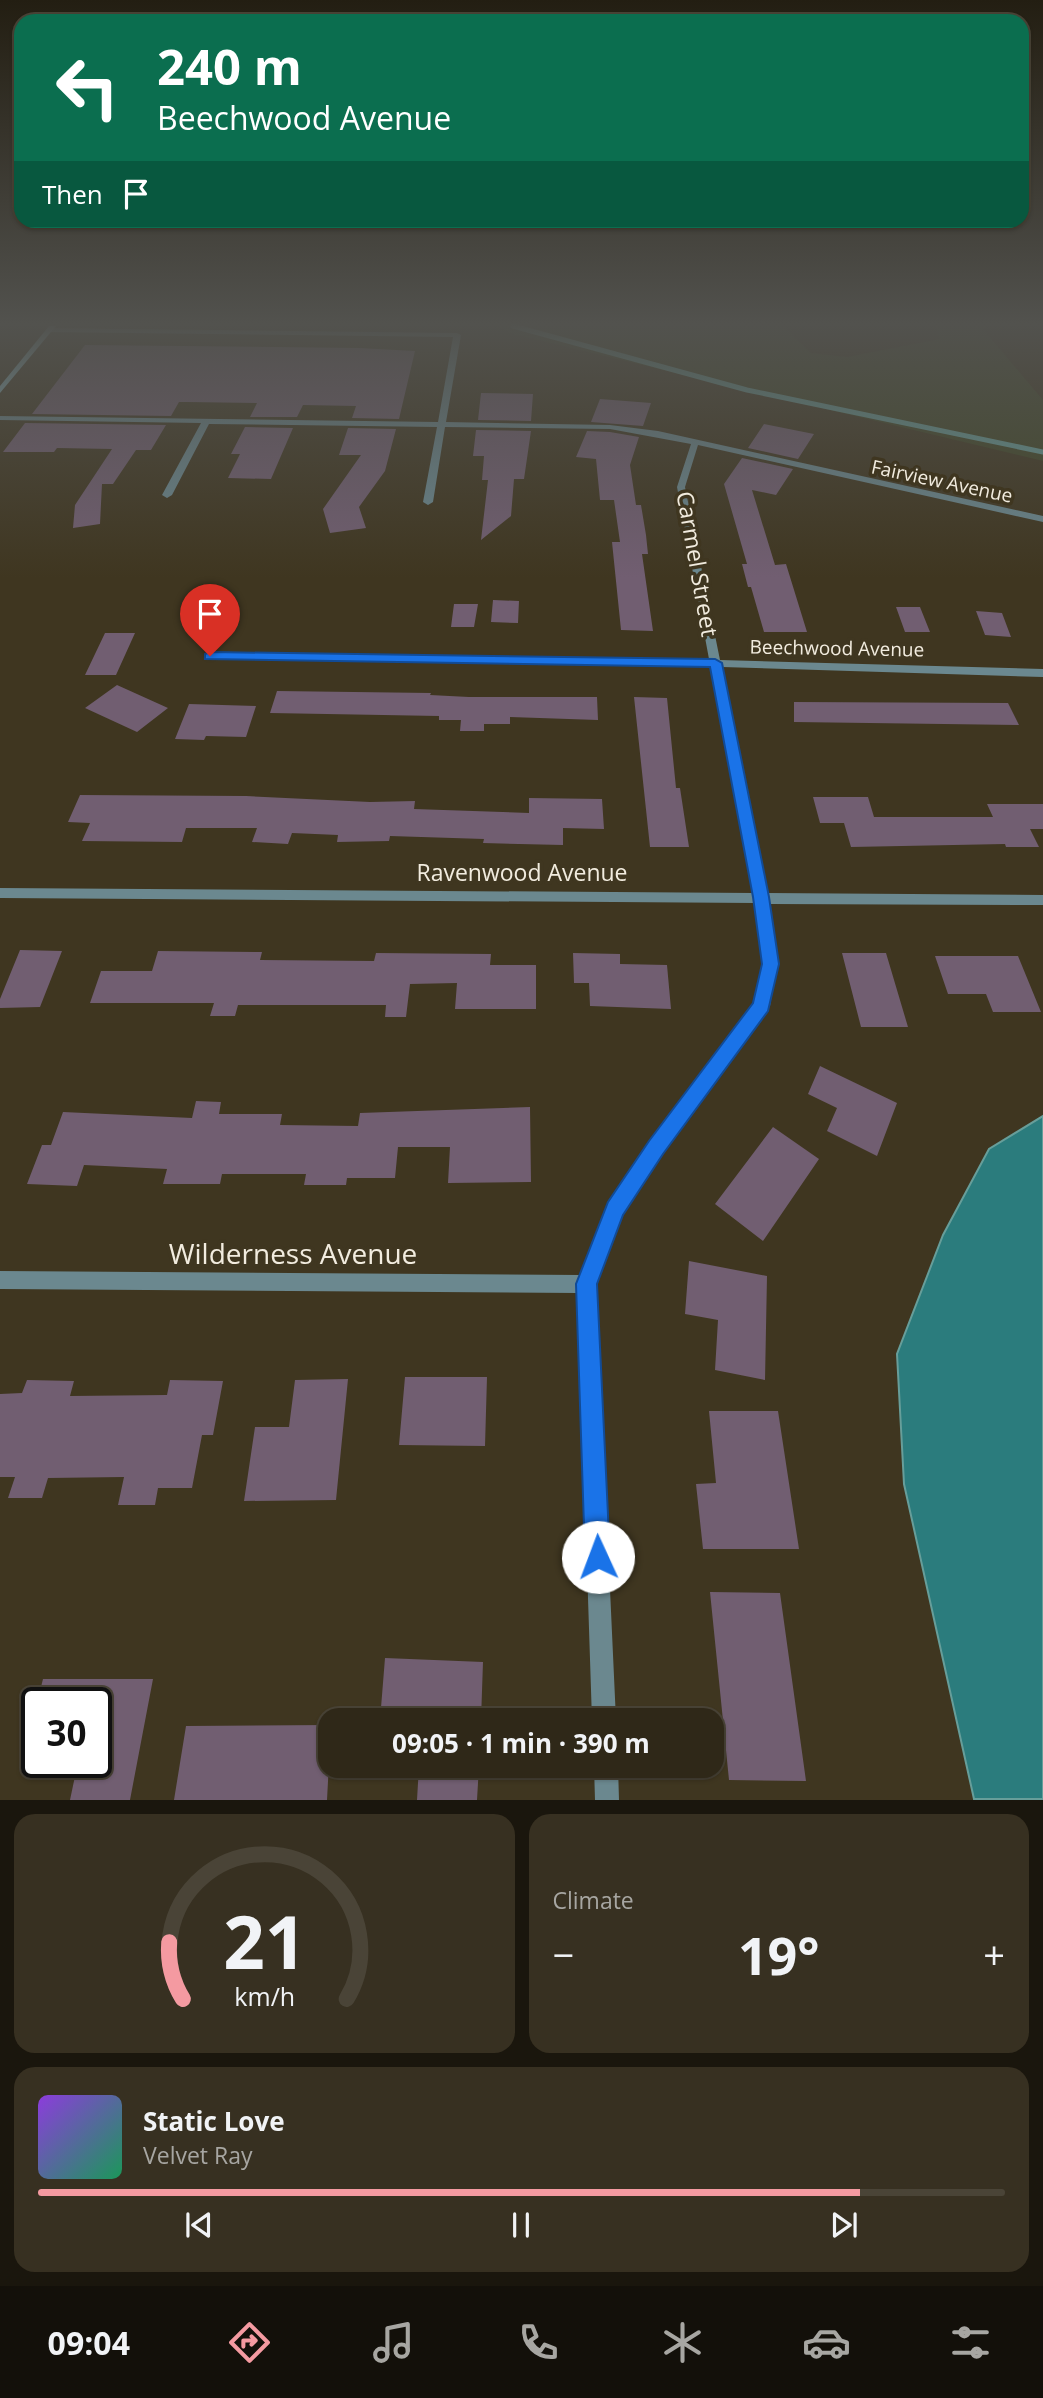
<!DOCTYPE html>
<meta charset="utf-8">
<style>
:root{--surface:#2f2818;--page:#373021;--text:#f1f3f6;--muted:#a7a6a2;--line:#4a4437;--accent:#f49aa1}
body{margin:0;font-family:"Open Sans",sans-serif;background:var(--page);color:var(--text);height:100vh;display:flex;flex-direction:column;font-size:26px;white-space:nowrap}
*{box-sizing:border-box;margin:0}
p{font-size:23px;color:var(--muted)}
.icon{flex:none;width:38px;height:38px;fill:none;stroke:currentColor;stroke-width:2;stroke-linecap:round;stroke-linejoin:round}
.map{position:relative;height:1800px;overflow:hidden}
.details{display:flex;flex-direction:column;gap:14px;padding:14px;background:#1a160d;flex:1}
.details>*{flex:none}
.banner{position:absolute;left:14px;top:14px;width:1015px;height:214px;border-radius:21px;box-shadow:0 2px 5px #0004,0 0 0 2px var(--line);background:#0b6e4f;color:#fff;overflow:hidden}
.speed{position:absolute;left:21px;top:1687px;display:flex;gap:14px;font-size:35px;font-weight:700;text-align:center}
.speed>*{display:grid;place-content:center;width:91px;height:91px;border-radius:50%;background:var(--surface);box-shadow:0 2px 5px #0004,0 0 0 2px var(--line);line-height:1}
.speed .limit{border:4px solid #111;border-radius:10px;background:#fff;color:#111}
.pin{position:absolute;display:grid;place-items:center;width:60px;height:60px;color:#fff;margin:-72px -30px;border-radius:50% 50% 50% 0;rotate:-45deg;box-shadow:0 0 7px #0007}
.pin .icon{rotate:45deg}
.me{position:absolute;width:77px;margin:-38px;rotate:358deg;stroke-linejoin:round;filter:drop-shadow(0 0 5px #0008)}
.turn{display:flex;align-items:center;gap:24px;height:147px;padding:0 28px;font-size:32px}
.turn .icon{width:91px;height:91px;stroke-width:2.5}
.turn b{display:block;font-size:49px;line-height:60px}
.then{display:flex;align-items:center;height:66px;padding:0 28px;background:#0003;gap:14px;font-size:26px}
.big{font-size:52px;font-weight:700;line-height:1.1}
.details .card{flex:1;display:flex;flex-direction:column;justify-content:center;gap:10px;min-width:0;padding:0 24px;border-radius:21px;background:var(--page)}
.details .dial{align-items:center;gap:0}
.dial svg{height:182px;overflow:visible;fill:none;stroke:var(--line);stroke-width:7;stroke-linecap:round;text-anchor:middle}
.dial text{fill:var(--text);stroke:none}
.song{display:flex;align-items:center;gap:21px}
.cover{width:84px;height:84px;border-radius:10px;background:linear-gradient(135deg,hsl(270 70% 55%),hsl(150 70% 35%))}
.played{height:7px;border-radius:4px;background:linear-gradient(90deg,var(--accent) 85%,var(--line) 85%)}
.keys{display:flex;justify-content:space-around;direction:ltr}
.heat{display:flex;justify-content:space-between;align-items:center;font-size:38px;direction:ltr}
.details .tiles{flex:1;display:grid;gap:14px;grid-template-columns:1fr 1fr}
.card:last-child{grid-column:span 2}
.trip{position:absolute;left:318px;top:1708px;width:406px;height:70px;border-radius:21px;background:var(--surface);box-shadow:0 2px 5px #0004,0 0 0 2px var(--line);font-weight:700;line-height:70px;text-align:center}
.tab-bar{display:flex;height:112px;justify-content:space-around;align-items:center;background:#13100a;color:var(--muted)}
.tab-bar .icon{width:49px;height:49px}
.tab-bar .current{color:var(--accent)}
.tab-bar b{font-size:32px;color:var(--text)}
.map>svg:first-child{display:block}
.green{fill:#404626}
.water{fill:#2b7c7d;stroke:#679e9a;stroke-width:2}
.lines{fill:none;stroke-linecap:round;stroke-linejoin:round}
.stream{stroke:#679e9a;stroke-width:5}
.building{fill:#715e71}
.street{fill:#6b888f;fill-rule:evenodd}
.secondary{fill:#87b6c1;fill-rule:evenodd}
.route{fill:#1a73e8;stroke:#114b97;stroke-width:2}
.labels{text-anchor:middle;stroke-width:7;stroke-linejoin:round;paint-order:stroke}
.far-street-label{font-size:19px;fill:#f2ecdf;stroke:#3f3620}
.street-label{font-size:23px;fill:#f2ecdf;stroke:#3f3620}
.near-street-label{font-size:28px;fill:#f2ecdf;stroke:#3f3620}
</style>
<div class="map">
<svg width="1043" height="1800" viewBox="0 0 1043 1800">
<rect width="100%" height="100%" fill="#3f3620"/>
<!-- green -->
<path class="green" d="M 497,326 L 783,326 L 811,353 L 847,357 L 940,339 L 936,326 L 985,326 L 983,329 L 1043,400 L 1043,461 L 513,334 Z"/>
<!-- water -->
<path class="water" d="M 1043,1116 L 1043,1799 L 974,1799 L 904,1484 L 897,1354 L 943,1235 L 989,1149 Z"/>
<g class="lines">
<!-- stream -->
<path class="stream" d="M 513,326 L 747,390 L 1043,452"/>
</g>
<!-- building -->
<path class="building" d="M 85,345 L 359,348 L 415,351 L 399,419 L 352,418 L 356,406 L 303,405 L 297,417 L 250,417 L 257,403 L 187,402 L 179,402 L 171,416 L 32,414 Z
M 481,393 L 533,394 L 531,421 L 478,420 Z
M 600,399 L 651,403 L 643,426 L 591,422 Z
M 25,423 L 166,425 L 151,450 L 136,450 L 113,484 L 102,484 L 100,524 L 73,528 L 75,505 L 112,449 L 57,448 L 54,452 L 3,452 Z
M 764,424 L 814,434 L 798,459 L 748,448 Z
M 245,427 L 293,428 L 271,479 L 228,478 L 240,454 L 231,454 Z
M 348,428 L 396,429 L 385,471 L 359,507 L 366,528 L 330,533 L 323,509 L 361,455 L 339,455 Z
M 476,430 L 531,431 L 524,479 L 514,479 L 511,516 L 481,540 L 488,480 L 482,480 L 484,456 L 473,456 Z
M 587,431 L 610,432 L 639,437 L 630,465 L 636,505 L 641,505 L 646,535 L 648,554 L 642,554 L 653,631 L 621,630 L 612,542 L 620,542 L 614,500 L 600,500 L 596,459 L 576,457 Z
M 742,458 L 793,469 L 776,495 L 752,490 L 775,565 L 786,564 L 807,632 L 764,632 L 751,587 L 748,587 L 742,564 L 747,564 L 724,484 Z
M 493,600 L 519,601 L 518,623 L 491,622 Z
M 454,604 L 478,604 L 474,627 L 451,627 Z
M 896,607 L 920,607 L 930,632 L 905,632 Z
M 976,611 L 1002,613 L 1011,637 L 985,635 Z
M 105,633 L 135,633 L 116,675 L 85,675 Z
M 117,685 L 168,708 L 137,732 L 85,708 Z
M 277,691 L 431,693 L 430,695 L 469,697 L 597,697 L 598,720 L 510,717 L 510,724 L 484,724 L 484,731 L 460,731 L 461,720 L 439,720 L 439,716 L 270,713 Z
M 634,697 L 667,698 L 676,788 L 680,788 L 689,847 L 650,847 Z
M 794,702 L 1008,703 L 1019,725 L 794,722 Z
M 189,704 L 256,706 L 246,737 L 206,736 L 204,740 L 175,739 Z
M 80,795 L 246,796 L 370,802 L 415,801 L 414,809 L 529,813 L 529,798 L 602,799 L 604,829 L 563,828 L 563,845 L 483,843 L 484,839 L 390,836 L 389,841 L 337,842 L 338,835 L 292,833 L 288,844 L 252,842 L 257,828 L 186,828 L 182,842 L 82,841 L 90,823 L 68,822 Z
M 813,797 L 868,797 L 874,817 L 993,817 L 987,804 L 1043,804 L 1043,829 L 1030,829 L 1039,847 L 1006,847 L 1005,844 L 851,847 L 844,823 L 820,823 Z
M 20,950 L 62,951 L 40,1007 L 0,1008 L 0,999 Z
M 158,951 L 262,952 L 260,960 L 374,961 L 376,953 L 491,954 L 490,965 L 536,965 L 536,1009 L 455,1009 L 457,983 L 410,984 L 406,1017 L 385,1017 L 386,1005 L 238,1005 L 235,1016 L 210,1016 L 214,1003 L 90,1003 L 101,971 L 152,971 Z
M 573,953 L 620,954 L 620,964 L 667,965 L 671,1009 L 590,1006 L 589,983 L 574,983 Z
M 842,953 L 886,953 L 908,1027 L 861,1027 Z
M 935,956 L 1018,956 L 1041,1012 L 993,1012 L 986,994 L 948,994 Z
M 820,1066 L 897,1103 L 877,1156 L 827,1131 L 837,1108 L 808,1094 Z
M 196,1101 L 221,1102 L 219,1114 L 282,1114 L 280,1125 L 358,1126 L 360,1113 L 530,1107 L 531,1182 L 448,1183 L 450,1147 L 398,1147 L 395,1178 L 347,1178 L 346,1185 L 304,1185 L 306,1174 L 222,1174 L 220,1184 L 163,1184 L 167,1169 L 84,1165 L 77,1186 L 27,1184 L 42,1145 L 51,1145 L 63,1112 L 192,1118 Z
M 773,1127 L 819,1159 L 763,1241 L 715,1204 Z
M 689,1261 L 767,1276 L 765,1380 L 715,1370 L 718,1320 L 685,1314 Z
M 405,1377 L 487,1377 L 485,1446 L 399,1445 Z
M 348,1379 L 336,1500 L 244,1501 L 255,1427 L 289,1427 L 295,1380 Z
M 27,1380 L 74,1381 L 70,1396 L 167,1395 L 170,1380 L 223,1381 L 213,1435 L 202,1435 L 192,1488 L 158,1488 L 155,1505 L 118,1505 L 124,1477 L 48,1478 L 42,1498 L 8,1498 L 15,1477 L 0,1477 L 0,1394 L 22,1393 Z
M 709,1411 L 778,1411 L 799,1549 L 703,1549 L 696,1484 L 716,1483 Z
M 710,1592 L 780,1593 L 806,1781 L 729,1780 Z
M 385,1658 L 483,1662 L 481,1720 L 380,1720 Z
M 43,1679 L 153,1679 L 130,1800 L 70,1800 L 78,1762 L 96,1762 L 96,1703 L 37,1703 Z
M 331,1725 L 327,1800 L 174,1800 L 186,1726 Z
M 419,1766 L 479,1766 L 477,1800 L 417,1800 Z"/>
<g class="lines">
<!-- street -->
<path class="street" d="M 48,328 L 457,333 L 461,335 L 446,422 L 610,425 L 658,431 L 1043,516 L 1043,522 L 698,445 L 685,487 L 720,660 L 1043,669 L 1043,677 L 722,667 L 767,893 L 1043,895 L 1043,905 L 769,904 L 777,964 L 770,1006 L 662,1153 L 623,1214 L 596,1284 L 616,1720 L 592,1720 L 578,1293 L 0,1289 L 0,1271 L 581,1275 L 610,1203 L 650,1141 L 755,1004 L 763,964 L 755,903 L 0,898 L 0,888 L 753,893 L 710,666 L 210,659 L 204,656 L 210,653 L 709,659 L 677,487 L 691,444 L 610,429 L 445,427 L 433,502 L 428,505 L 423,502 L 437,427 L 209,424 L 172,495 L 167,498 L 162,495 L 201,423 L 0,420 L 0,416 L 438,422 L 453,337 L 45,332 Z
M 594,1766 L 618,1766 L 619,1800 L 595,1800 Z"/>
<!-- secondary -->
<path class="secondary" d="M 49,326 L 56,326 L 0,393 L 0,386 Z"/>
</g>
<!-- sky -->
<linearGradient id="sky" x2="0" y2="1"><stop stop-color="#231e12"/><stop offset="0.56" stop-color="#52524e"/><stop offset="1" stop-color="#52524e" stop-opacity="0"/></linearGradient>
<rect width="1043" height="578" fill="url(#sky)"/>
<!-- route -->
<path class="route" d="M 210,652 L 715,659 L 722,663 L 769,897 L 779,964 L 768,1011 L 663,1154 L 623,1215 L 597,1284 L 610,1557 L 606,1565 L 598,1569 L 589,1565 L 585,1557 L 576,1284 L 608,1202 L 649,1141 L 753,1003 L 762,964 L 753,897 L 710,667 L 205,659 L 205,654 Z"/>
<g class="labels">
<!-- far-street labels -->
<g class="far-street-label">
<text transform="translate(942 481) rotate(12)" y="7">Fairview Avenue</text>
<text transform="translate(837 648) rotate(1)" y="7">Beechwood Avenue</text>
</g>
<!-- street labels -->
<g class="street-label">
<text transform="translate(697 564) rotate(80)" y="8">Carmel Street</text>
<text x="522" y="881">Ravenwood Avenue</text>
</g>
<!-- near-street labels -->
<g class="near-street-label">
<text x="293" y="1264">Wilderness Avenue</text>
</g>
</g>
</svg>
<div class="speed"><div class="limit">30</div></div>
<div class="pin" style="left:210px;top:656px;background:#d93025"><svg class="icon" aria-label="arrive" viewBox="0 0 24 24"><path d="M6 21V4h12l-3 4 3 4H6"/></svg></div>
<svg class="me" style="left:598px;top:1557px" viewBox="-20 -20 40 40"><circle r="19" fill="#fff"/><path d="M0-13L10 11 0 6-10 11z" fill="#1a73e8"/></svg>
<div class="trip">09:05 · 1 min · 390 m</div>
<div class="banner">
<div class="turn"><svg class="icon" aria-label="left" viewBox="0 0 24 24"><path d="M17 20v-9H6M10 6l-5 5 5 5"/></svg><div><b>240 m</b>Beechwood Avenue</div></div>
<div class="then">Then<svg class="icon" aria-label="arrive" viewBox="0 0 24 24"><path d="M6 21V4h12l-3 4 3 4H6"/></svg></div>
</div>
</div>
<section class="details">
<div class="tiles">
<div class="card dial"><svg viewBox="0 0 100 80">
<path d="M14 69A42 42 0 1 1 86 69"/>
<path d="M14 69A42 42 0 0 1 8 44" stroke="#f49aa1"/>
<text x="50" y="56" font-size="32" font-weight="700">21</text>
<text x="50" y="72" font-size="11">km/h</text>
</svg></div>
<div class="card"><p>Climate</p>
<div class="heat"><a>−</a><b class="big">19°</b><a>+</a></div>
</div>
<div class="card">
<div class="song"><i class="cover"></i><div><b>Static Love</b><p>Velvet Ray</p></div></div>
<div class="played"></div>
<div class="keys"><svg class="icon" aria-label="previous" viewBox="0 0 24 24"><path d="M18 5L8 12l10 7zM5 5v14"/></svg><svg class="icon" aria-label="pause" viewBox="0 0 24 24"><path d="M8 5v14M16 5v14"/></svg><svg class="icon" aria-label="next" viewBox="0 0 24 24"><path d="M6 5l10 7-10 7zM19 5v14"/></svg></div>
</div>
</div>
</section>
<nav class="tab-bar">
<b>09:04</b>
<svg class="icon current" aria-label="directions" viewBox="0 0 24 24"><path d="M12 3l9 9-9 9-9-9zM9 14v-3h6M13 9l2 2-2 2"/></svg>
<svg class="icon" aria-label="music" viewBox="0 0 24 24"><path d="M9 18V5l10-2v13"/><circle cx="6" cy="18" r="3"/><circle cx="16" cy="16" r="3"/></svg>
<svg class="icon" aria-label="phone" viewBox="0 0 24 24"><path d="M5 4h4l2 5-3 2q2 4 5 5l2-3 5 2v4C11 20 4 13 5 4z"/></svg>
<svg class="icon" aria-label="climate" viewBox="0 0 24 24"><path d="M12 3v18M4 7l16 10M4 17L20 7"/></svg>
<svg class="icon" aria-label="car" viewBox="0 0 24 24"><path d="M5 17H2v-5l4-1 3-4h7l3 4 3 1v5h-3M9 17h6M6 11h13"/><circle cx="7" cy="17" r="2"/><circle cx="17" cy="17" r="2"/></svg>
<svg class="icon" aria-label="filters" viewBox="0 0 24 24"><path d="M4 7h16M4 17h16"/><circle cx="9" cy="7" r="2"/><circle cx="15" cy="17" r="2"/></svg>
</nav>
